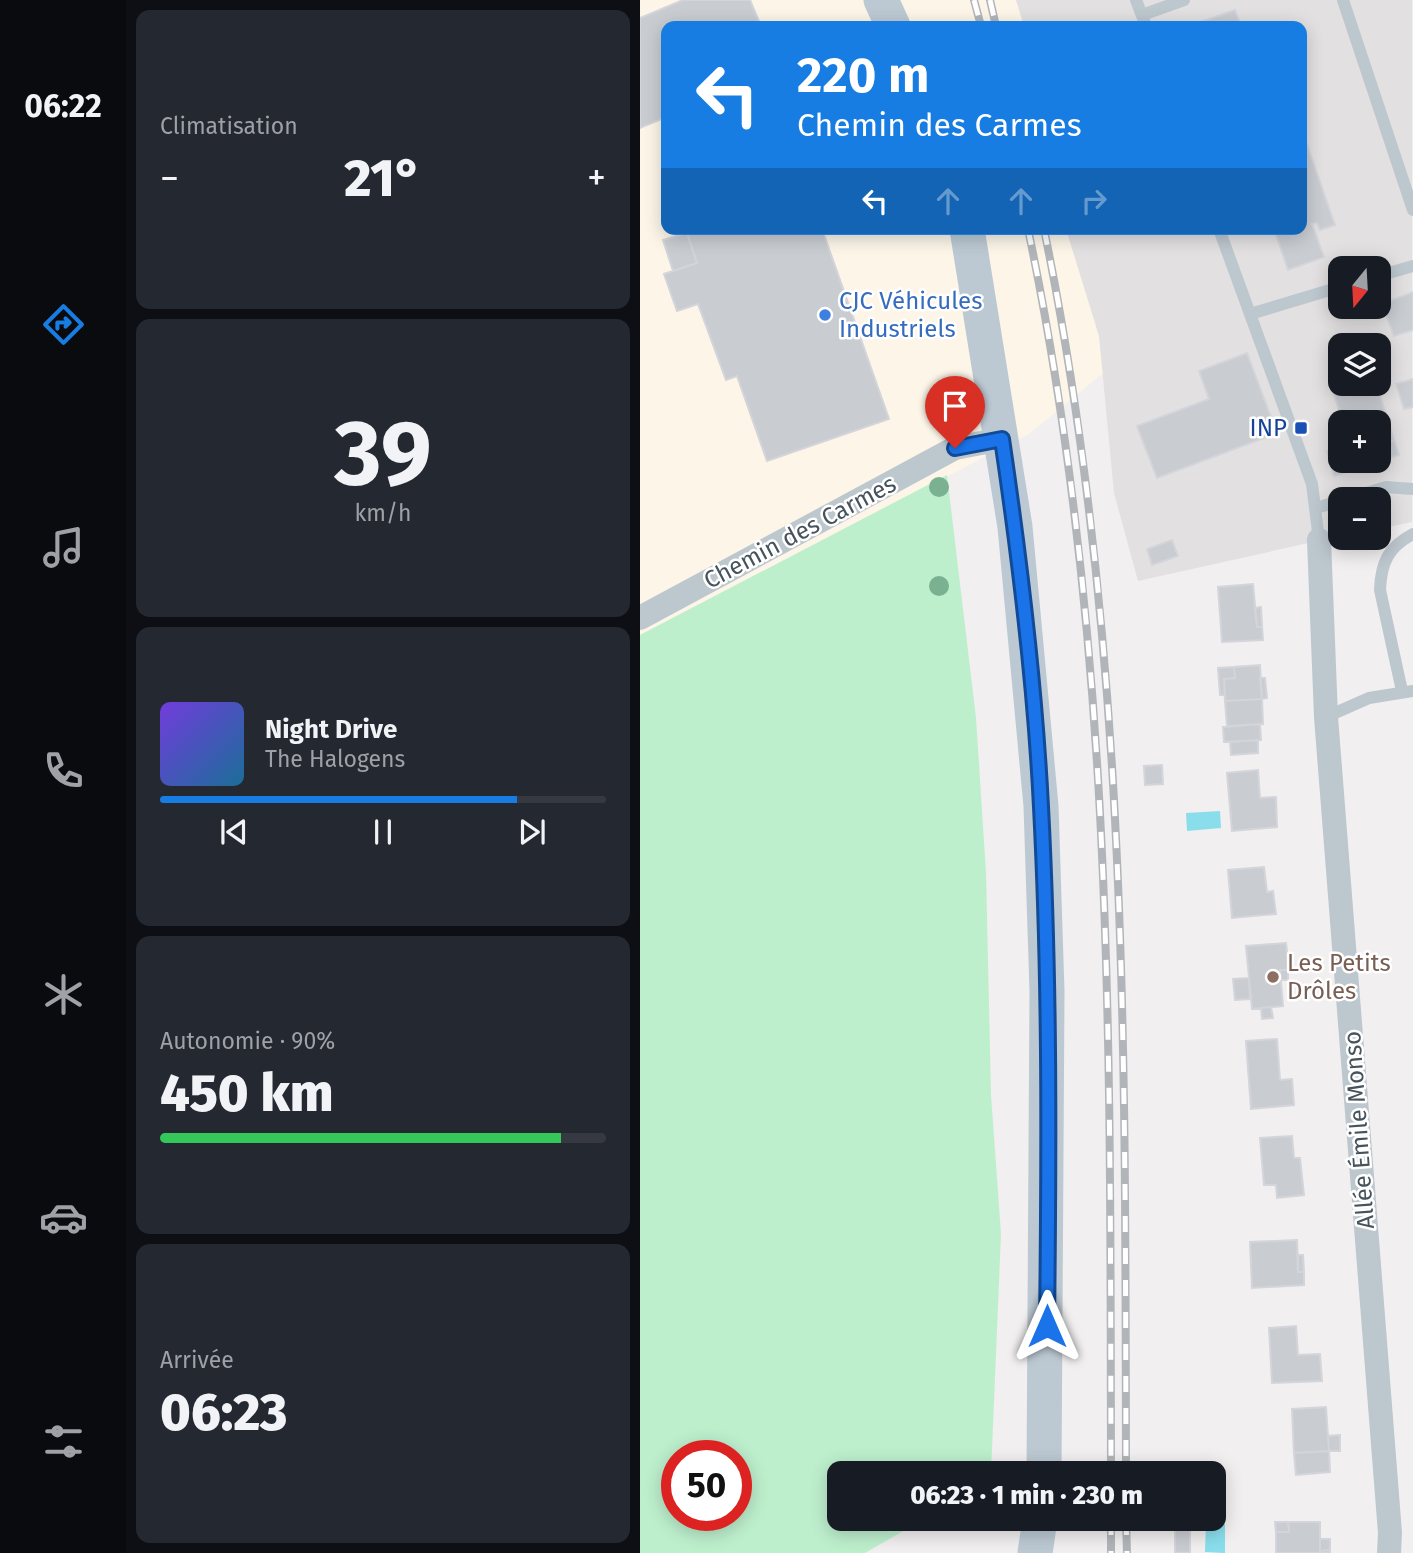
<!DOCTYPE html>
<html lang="fr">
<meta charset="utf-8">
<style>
:root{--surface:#171b24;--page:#242831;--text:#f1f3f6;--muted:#9ea1a6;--line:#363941;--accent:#187de2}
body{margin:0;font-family:"Fira Sans",sans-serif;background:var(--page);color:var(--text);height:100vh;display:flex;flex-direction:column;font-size:26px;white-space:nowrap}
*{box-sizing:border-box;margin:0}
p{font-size:23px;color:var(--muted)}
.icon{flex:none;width:38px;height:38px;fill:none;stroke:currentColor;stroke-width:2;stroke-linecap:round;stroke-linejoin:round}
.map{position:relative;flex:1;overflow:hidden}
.details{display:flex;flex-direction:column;gap:10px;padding:10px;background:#0d0f14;width:514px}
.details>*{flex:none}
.guide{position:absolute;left:21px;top:21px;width:646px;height:214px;border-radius:14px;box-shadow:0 4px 18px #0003;background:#187de2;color:#fff;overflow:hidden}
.needle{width:46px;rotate:198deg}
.fabs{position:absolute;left:688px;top:256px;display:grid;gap:14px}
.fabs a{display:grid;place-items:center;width:63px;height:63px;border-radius:14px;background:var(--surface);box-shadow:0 4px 18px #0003;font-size:35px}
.speed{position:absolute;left:21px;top:1440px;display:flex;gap:14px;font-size:35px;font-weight:700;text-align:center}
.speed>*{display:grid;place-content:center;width:91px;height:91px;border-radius:50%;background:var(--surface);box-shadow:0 4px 18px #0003;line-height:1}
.speed .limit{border:10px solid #d22;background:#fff;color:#111}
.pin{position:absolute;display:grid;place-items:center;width:60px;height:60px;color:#fff;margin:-72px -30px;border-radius:50% 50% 50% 0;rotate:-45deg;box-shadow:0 0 7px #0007}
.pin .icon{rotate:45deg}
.me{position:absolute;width:77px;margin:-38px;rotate:0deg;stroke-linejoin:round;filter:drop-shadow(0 0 5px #0008)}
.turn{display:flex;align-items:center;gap:24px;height:147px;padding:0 21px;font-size:32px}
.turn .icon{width:91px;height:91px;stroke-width:2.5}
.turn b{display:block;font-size:49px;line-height:60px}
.lanes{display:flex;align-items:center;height:66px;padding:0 21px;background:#0003;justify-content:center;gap:35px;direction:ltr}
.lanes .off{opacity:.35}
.big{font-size:52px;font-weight:800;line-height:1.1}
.details .widget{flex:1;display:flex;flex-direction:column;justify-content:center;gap:10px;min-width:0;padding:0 24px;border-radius:14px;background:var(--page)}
.details .dial{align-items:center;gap:0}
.dial b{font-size:91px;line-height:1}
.song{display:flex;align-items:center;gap:21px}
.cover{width:84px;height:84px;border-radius:10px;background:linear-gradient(135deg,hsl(260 70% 55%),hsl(200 70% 35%))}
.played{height:7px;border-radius:4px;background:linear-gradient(90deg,var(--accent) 80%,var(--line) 80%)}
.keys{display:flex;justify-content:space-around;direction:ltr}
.heat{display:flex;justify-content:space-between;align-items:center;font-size:38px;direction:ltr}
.charge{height:10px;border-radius:5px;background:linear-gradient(90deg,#34c759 90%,var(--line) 0)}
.trip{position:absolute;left:187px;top:1461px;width:399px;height:70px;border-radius:14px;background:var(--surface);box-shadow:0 4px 18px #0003;font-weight:800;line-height:70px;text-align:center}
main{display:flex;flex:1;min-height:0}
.tab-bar{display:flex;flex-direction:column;width:126px;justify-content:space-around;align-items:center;background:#090b0e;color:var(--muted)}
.tab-bar .icon{width:49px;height:49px}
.tab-bar .active{color:var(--accent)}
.tab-bar b{font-size:32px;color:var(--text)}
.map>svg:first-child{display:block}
.commercial{fill:#fcf5e8;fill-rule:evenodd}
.education{fill:#e2e0e1;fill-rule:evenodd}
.green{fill:#bdefcd;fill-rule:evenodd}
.water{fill:#8adeec}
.building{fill:#c9ccd1;stroke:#d3d5da;stroke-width:2}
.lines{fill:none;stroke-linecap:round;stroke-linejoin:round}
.lane{stroke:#bdc7ce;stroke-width:12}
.street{stroke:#bdc7ce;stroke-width:24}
.secondary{stroke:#bcc9d3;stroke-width:35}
.rail-casing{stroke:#b1b5b9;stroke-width:8}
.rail{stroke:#fff;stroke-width:5;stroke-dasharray:16;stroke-linecap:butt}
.tree{fill:#79b191}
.route-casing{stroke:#114b97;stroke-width:18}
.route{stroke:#1a73e8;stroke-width:12}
.shop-dot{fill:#3f7fe0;stroke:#fff;stroke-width:2.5}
.transit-dot{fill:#1a4fb4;stroke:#fff;stroke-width:2.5}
.education-dot{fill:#8d6e63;stroke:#fff;stroke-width:2.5}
.labels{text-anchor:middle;stroke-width:5;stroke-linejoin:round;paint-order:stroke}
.shop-label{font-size:24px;fill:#366cbe;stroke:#fff;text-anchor:start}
.transit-label{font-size:24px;fill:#164399;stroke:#fff;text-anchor:end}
.street-label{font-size:24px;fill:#47535c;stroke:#fff}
.education-label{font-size:24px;fill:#785e54;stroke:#fff;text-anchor:start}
</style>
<main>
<nav class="tab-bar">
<b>06:22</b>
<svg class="icon active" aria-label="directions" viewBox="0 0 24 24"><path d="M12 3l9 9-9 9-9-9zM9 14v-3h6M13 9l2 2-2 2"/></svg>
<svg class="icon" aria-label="music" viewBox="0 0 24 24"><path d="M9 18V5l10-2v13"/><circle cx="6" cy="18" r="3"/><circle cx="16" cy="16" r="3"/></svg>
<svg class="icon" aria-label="phone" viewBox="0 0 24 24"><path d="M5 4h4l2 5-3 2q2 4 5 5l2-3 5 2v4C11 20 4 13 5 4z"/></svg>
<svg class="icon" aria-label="climate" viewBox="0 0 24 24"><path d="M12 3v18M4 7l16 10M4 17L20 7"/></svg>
<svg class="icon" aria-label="car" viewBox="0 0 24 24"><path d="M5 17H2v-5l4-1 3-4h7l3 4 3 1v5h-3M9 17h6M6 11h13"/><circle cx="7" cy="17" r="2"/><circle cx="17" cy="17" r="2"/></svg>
<svg class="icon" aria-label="filters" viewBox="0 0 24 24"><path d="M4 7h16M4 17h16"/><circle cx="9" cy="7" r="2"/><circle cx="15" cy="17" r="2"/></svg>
</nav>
<section class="details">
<div class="widget"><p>Climatisation</p>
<div class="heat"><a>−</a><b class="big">21°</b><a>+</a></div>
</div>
<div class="widget dial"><b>39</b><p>km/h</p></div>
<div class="widget">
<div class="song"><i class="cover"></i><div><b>Night Drive</b><p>The Halogens</p></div></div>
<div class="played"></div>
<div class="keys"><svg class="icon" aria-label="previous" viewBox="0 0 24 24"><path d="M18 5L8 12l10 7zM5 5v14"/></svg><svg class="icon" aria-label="pause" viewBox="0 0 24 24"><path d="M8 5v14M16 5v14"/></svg><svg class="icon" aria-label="next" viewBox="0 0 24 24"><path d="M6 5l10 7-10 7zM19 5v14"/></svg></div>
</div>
<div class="widget"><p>Autonomie · 90%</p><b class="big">450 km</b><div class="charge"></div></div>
<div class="widget"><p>Arrivée</p><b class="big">06:23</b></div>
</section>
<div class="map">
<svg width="773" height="1553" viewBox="0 0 773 1553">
<rect width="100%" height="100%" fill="#f1efef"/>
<!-- commercial -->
<path class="commercial" d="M 0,0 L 772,0 L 700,268 L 700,282 L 462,374 L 389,434 L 0,635 ZM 26,26 L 662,26 L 662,229 L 26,229 Z"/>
<!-- education -->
<path class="education" d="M 376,0 L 772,0 L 772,522 L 739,529 L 738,499 L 700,499 L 700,536 L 498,581 L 474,493 L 459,336 L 426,229 L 662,229 L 662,26 L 384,26 ZM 700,268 L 738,268 L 738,306 L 700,306 ZM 700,345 L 738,345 L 738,383 L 700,383 ZM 700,422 L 738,422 L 738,460 L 700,460 Z"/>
<!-- green -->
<path class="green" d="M 307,475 L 336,718 L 346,873 L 351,1095 L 361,1234 L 351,1473 L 200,1474 L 200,1519 L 284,1519 L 225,1553 L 0,1553 L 0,635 ZM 37,1456 L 96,1456 L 96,1516 L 37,1516 Z"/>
<!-- water -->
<path class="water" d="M 580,811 L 581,828 L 547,831 L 546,813 Z
M 575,1516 L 585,1524 L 585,1553 L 565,1552 L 566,1523 L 571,1523 Z"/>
<!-- building -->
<path class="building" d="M 43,0 L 110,0 L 121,26 L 26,26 L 26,117 L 0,128 L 0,18 Z
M 595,10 L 601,26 L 562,26 L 560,22 Z
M 662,130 L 695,225 L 680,230 L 677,223 L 672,224 L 684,257 L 648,270 L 634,229 L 662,229 Z
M 57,229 L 182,229 L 249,419 L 127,461 L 97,376 L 86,380 L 58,304 L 37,311 L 24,274 L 57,263 L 47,233 Z
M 47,233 L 57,263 L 33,271 L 23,240 Z
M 773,292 L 773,330 L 754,336 L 742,304 Z
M 607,353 L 637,433 L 517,478 L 497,426 L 569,399 L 559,371 Z
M 773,379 L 773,407 L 764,409 L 756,384 Z
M 721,383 L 736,383 L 754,440 L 746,443 L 751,458 L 694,476 L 687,451 L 692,449 L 700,447 L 700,460 L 738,460 L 738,422 L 703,422 L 693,392 Z
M 754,440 L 759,455 L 751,458 L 746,443 Z
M 532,540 L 538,556 L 512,565 L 507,549 Z
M 613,584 L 617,627 L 622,626 L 623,640 L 582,642 L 578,587 Z
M 621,607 L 622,626 L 617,627 L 615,608 Z
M 620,665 L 622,699 L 585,701 L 584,679 L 595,678 L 594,667 Z
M 594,667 L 595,678 L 584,679 L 585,695 L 580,695 L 578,668 Z
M 620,678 L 625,678 L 627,698 L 622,699 Z
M 622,699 L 623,724 L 587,726 L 585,701 Z
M 620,724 L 621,740 L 584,742 L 583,727 Z
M 618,740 L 618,753 L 591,755 L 590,742 Z
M 522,765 L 523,784 L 505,785 L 504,766 Z
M 618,770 L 620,798 L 636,797 L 637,827 L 592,831 L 587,773 Z
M 624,867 L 627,892 L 633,891 L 636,914 L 592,918 L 588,870 Z
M 646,943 L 649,970 L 640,970 L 643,1006 L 612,1009 L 606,946 Z
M 640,970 L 648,970 L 648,980 L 641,980 Z
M 609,978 L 610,999 L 595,1000 L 593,979 Z
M 631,1007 L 633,1018 L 622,1019 L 621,1008 Z
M 637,1039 L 640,1080 L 652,1079 L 654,1105 L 611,1109 L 606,1041 Z
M 652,1136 L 654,1158 L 660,1158 L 664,1195 L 637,1198 L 636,1185 L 624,1185 L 620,1138 Z
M 657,1240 L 658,1272 L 664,1272 L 664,1285 L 612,1288 L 610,1242 Z
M 658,1255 L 663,1255 L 664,1272 L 658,1272 Z
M 656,1326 L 658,1355 L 680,1354 L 682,1381 L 632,1383 L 629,1328 Z
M 686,1407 L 689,1451 L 654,1453 L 652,1409 Z
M 700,1435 L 700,1451 L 689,1451 L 688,1436 Z
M 689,1451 L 690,1472 L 656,1475 L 654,1453 Z
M 535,1519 L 550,1519 L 550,1553 L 535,1553 Z
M 635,1522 L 648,1522 L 649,1532 L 636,1532 Z
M 648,1522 L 680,1522 L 680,1551 L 690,1550 L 690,1553 L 636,1553 L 636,1532 L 649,1532 Z
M 680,1539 L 690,1539 L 690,1550 L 680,1551 Z"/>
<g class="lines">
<!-- lane -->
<path class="lane" d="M 496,0 L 506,26
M 703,0 L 773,210
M 502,15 L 544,0
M 579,229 L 672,484 L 679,540
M 738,276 L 773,266
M 610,314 L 700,287
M 707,499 L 746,487 L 773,489
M 676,508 L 700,501
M 762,691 L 740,590 C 741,563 748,547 773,534
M 686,717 L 729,698 L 773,691"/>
<!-- street -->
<path class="street" d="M 679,540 L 686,717 L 750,1533 L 749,1553
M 0,618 L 315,448 L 362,439"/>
<!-- secondary -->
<path class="secondary" d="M 241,0 L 253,26
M 327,229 L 375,527 L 401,806 L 407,991 L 404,1474
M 395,1553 L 400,1519"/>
<!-- rail casing -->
<g class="rail-casing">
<path id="rail" d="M 334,0 L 341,26
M 350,0 L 356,26
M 388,229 C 475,643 470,1053 471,1474
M 404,229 C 489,643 485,1054 486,1474
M 471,1519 L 471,1553
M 486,1519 L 487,1553"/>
</g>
<!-- rail -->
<use href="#rail" class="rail"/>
</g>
<!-- trees -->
<g class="tree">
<circle cx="299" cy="487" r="10"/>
<circle cx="299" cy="586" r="10"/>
</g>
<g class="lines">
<!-- route casing -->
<g class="route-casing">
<path id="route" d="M 315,448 L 362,439 C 380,561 395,684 401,807 C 410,980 409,1153 407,1326"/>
</g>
<!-- route -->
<use href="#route" class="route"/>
</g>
<!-- markers -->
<circle class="shop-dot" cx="185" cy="315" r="7"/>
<rect class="transit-dot" x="654" y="421" width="14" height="14" rx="3.5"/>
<circle class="education-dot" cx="633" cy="977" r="7"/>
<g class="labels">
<!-- shop labels -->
<g class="shop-label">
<text x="199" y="309">CJC Véhicules<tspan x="199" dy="28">Industriels</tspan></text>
</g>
<!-- transit labels -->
<g class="transit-label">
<text x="647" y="436">INP</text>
</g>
<!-- street labels -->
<g class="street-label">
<text transform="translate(160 532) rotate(-28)" y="8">Chemin des Carmes</text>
<text transform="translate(719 1130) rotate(-94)" y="8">Allée Émile Monso</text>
</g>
<!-- education labels -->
<g class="education-label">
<text x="647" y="971">Les Petits<tspan x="647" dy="28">Drôles</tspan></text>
</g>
</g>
</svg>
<div class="fabs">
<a><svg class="needle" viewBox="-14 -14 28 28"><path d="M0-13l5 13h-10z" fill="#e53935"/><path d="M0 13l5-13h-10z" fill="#9ea1a6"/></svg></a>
<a><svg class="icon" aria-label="layers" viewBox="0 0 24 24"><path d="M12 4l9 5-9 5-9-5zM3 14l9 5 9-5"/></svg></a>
<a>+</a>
<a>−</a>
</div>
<div class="speed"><div class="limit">50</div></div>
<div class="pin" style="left:315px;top:448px;background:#d93025"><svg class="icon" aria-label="arrive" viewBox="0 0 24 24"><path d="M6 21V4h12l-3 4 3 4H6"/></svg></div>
<svg class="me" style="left:407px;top:1326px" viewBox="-20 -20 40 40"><path d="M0-17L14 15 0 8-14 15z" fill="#1a73e8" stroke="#fff" stroke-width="4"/></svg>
<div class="trip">06:23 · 1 min · 230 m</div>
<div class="guide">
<div class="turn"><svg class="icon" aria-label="left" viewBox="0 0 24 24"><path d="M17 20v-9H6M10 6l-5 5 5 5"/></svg><div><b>220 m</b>Chemin des Carmes</div></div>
<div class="lanes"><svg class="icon" aria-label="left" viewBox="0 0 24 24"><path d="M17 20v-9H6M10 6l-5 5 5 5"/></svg><svg class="icon off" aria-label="ahead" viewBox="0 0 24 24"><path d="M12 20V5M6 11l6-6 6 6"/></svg><svg class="icon off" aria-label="ahead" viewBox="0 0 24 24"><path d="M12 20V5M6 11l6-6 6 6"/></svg><svg class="icon off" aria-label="right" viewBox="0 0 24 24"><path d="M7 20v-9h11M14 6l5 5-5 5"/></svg></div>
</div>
</div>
</main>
